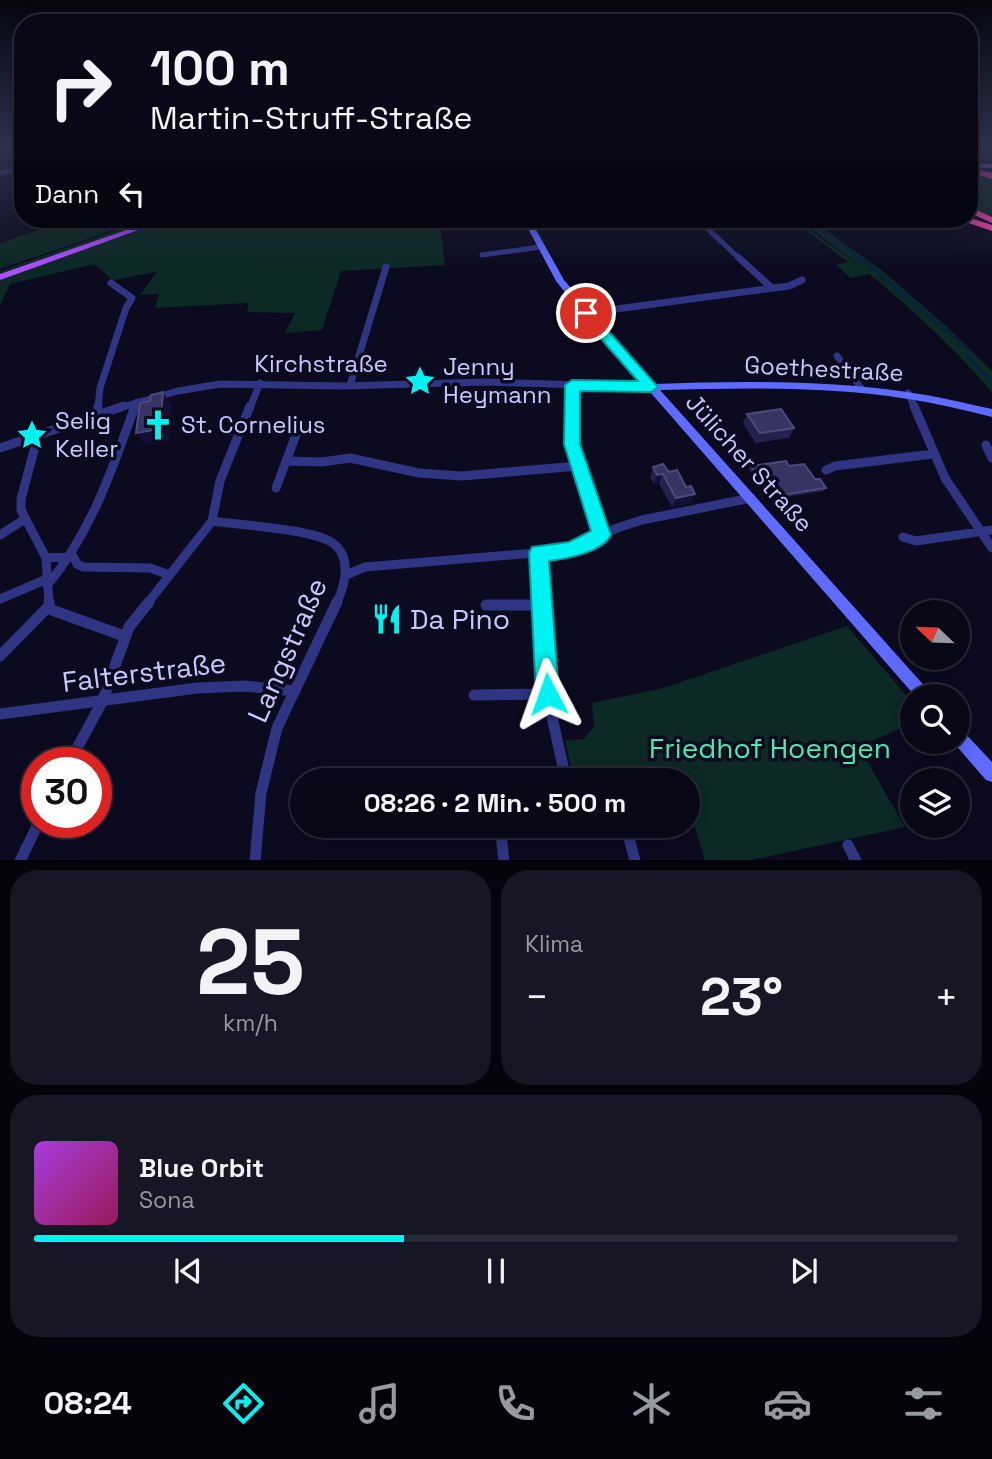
<!DOCTYPE html>
<html lang="de">
<meta charset="utf-8">
<style>
:root{--surface:#080817;--page:#161624;--text:#f1f3f6;--muted:#989aa1;--line:#292936;--accent:#00f3f2}
body{margin:0;font-family:"Space Grotesk",sans-serif;background:var(--page);color:var(--text);height:100vh;display:flex;flex-direction:column;font-size:26px;white-space:nowrap}
*{box-sizing:border-box;margin:0}
p{font-size:23px;color:var(--muted)}
.icon{flex:none;width:38px;height:38px;fill:none;stroke:currentColor;stroke-width:2;stroke-linecap:round;stroke-linejoin:round}
.map{position:relative;height:860px;overflow:hidden}
.side{display:flex;flex-direction:column;gap:10px;padding:10px;background:#04040d;flex:1}
.side>*{flex:none}
.top-card{position:absolute;left:14px;top:14px;width:964px;height:214px;border-radius:28px;box-shadow:0 4px 18px #0003,0 0 0 2px var(--line);background:#080817;color:var(--text);overflow:hidden}
.needle{width:46px;rotate:293deg}
.controls{position:absolute;left:900px;top:600px;display:grid;gap:14px}
.controls a{display:grid;place-items:center;width:70px;height:70px;border-radius:50%;background:var(--surface);box-shadow:0 4px 18px #0003,0 0 0 2px var(--line);font-size:35px}
.speed{position:absolute;left:21px;top:747px;display:flex;gap:14px;font-size:35px;font-weight:700;text-align:center}
.speed>*{display:grid;place-content:center;width:91px;height:91px;border-radius:50%;background:var(--surface);box-shadow:0 4px 18px #0003,0 0 0 2px var(--line);line-height:1}
.speed .limit{border:10px solid #d22;background:#fff;color:#111}
.pin{position:absolute;display:grid;place-items:center;width:60px;height:60px;color:#fff;margin:-30px;border:4px solid #fff;border-radius:50%;box-shadow:0 2px 7px #0007}
.me{position:absolute;width:77px;margin:-38px;rotate:356deg;stroke-linejoin:round;filter:drop-shadow(0 0 5px #0008)}
.turn{display:flex;align-items:center;gap:24px;height:147px;padding:0 21px;font-size:32px}
.turn .icon{width:91px;height:91px;stroke-width:2.5}
.turn b{display:block;font-size:49px;line-height:60px}
.then{display:flex;align-items:center;height:66px;padding:0 21px;background:#0003;gap:14px;font-size:26px}
.big{font-size:52px;font-weight:700;line-height:1.1}
.side .card{flex:1;display:flex;flex-direction:column;justify-content:center;gap:10px;min-width:0;padding:0 24px;border-radius:28px;background:var(--page)}
.side .dial{align-items:center;gap:0}
.dial b{font-size:91px;line-height:1}
.song{display:flex;align-items:center;gap:21px}
.cover{width:84px;height:84px;border-radius:10px;background:linear-gradient(135deg,hsl(280 70% 55%),hsl(330 70% 35%))}
.played{height:7px;border-radius:4px;background:linear-gradient(90deg,var(--accent) 40%,var(--line) 40%)}
.keys{display:flex;justify-content:space-around;direction:ltr}
.heat{display:flex;justify-content:space-between;align-items:center;font-size:38px;direction:ltr}
.side .tiles{flex:1;display:grid;gap:10px;grid-template-columns:1fr 1fr}
.card:last-child{grid-column:span 2}
.trip{position:absolute;left:290px;top:768px;width:410px;height:70px;border-radius:35px;background:var(--surface);box-shadow:0 4px 18px #0003,0 0 0 2px var(--line);font-weight:700;line-height:70px;text-align:center}
.tabs{display:flex;height:112px;justify-content:space-around;align-items:center;background:#030309;color:var(--muted)}
.tabs .icon{width:49px;height:49px}
.tabs .on{color:var(--accent)}
.tabs b{font-size:32px;color:var(--text)}
.map>svg:first-child{display:block}
.green{fill:#0c2925}
.lines{fill:none;stroke-linecap:round;stroke-linejoin:round}
.stream-far1{stroke:#062242;stroke-width:2}
.stream{stroke:#062242;stroke-width:2.5}
.street-far3{stroke:#303583;stroke-width:5}
.street-far2{stroke:#303583;stroke-width:7}
.street-far1{stroke:#303583;stroke-width:9}
.street{stroke:#303583;stroke-width:11}
.secondary{fill:#5f6bff;fill-rule:evenodd}
.primary{fill:#ab4fff;fill-rule:evenodd}
.highway{fill:#ff43b0;fill-rule:evenodd}
.wall{fill:#25214f}
.shaded-wall{fill:#131034}
.building{fill:#373362;stroke:#4e4a7b;stroke-width:2}
.route{fill:#00f3f2;stroke:#009e9d;stroke-width:2}
.labels{text-anchor:middle;stroke-width:7;stroke-linejoin:round;paint-order:stroke}
.street-label{font-size:24px;fill:#c8c8ff;stroke:#0b0a1f}
.poi-label{font-size:24px;fill:#c8c8ff;stroke:#0b0a1f;text-anchor:start}
.near-poi-label{font-size:28px;fill:#c8c8ff;stroke:#0b0a1f;text-anchor:start}
.near-street-label{font-size:28px;fill:#c8c8ff;stroke:#0b0a1f}
.near-park-label{font-size:28px;fill:#48ebb2;stroke:#0b0a1f}
</style>
<div class="map">
<svg width="992" height="861" viewBox="0 0 992 861">
<rect width="100%" height="100%" fill="#0b0a1f"/>
<!-- green -->
<path class="green" d="M 970,171 L 992,177 L 992,217 L 970,207 Z
M 70,219 L 145,219 L 0,269 L 0,243 Z
M 149,219 L 163,219 L 0,275 L 0,271 Z
M 172,219 L 505,219 L 440,225 L 445,265 L 341,271 L 322,330 L 285,333 L 295,313 L 247,312 L 249,303 L 155,308 L 159,294 L 140,295 L 157,272 L 113,280 L 94,264 L 10,284 L 0,305 L 0,279 Z
M 792,219 L 795,219 L 870,274 L 851,278 L 836,265 L 848,262 Z
M 798,219 L 810,219 L 884,272 L 945,325 L 992,371 L 992,392 C 934,325 869,271 798,219 Z
M 847,626 L 912,702 L 912,723 L 859,747 L 905,827 L 751,860 L 705,860 L 688,806 L 688,780 L 574,780 L 565,740 L 584,739 L 594,726 L 592,703 L 663,688 Z"/>
<g class="lines">
<!-- stream-far1 -->
<path class="stream-far1" d="M 807,219 L 862,260"/>
<!-- stream -->
<path class="stream" d="M 860,258 L 950,333 L 969,351 L 971,361 L 992,381"/>
<!-- street-far3 -->
<path class="street-far3" d="M 0,173 L 23,169
M 697,219 L 741,260
M 482,255 L 540,247"/>
<!-- street-far2 -->
<path class="street-far2" d="M 739,258 L 772,288
M 586,313 L 789,286 L 802,280
M 837,356 L 861,388
M 350,385 L 386,267
M 572,385 L 572,408
M 908,393 L 915,408
M 98,408 L 100,388 L 126,308 L 132,298 L 111,283
M 119,408 L 178,391 L 220,384 L 342,386 L 485,382 L 651,387
M 135,408 L 137,402
M 250,408 L 260,383"/>
<!-- street-far1 -->
<path class="street-far1" d="M 572,406 L 572,444 L 602,535
M 914,406 L 945,478 L 992,548
M 97,416 L 98,406
M 38,436 L 21,499 L 21,510 L 46,558 L 49,604
M 986,445 L 992,458
M 0,448 L 124,406
M 287,461 L 322,462 L 350,458 L 419,473 L 462,476 L 578,466
M 826,470 L 835,466 L 933,454
M 276,488 L 297,432
M 212,521 C 238,525 316,529 334,544 C 352,558 345,586 336,604
M 0,535 L 25,519
M 903,537 L 916,541 L 992,530
M 539,553 L 542,604
M 46,558 L 73,556 L 77,564 L 83,567 L 150,568 L 170,575
M 346,575 L 365,567 L 571,550 L 617,528 L 642,520 L 751,498
M 47,586 C 91,532 112,471 135,406
M 0,599 L 47,579
M 147,604 L 212,521 L 220,481 L 250,406"/>
<!-- street -->
<path class="street" d="M 49,602 L 49,609 L 124,636
M 542,602 L 547,694 L 566,780
M 486,605 L 542,605
M 0,656 L 48,607
M 474,695 L 547,694
M 0,714 L 197,688 L 244,686 L 295,691
M 69,763 L 102,702 L 129,627 L 149,602
M 500,826 L 504,861
M 626,826 L 635,861
M 848,845 L 856,861
M 20,861 L 39,822
M 255,861 L 261,793 L 277,728 L 337,602"/>
<!-- secondary -->
<path class="secondary" d="M 523,219 L 530,219 L 564,280 L 654,384 C 738,381 823,380 907,392 C 936,396 964,403 992,409 L 992,417 C 964,410 936,403 908,399 C 826,386 742,388 660,390 L 929,691 L 931,696 L 915,696 L 583,315 L 556,281 Z
M 957,727 L 962,730 L 992,762 L 992,782 L 986,780 L 953,742 L 957,742 Z"/>
<!-- primary -->
<path class="primary" d="M 970,163 L 992,164 L 992,168 L 970,167 Z
M 158,219 L 169,219 L 0,280 L 0,274 Z"/>
<!-- highway -->
<path class="highway" d="M 970,168 L 992,173 L 992,179 L 970,172 Z
M 970,207 L 992,217 L 992,223 L 970,213 Z
M 970,218 L 992,225 L 992,231 L 957,219 Z"/>
</g>
<!-- wall -->
<path class="wall" d="M 747,414 L 794,428 L 789,438 L 755,443 L 743,423 Z
M 663,464 L 691,503 L 672,507 L 659,483 L 654,484 L 650,477 L 653,467 Z
M 751,466 L 789,466 L 815,479 L 826,488 L 824,491 L 767,500 L 749,469 Z"/>
<!-- shaded-wall -->
<path class="shaded-wall" d="M 163,392 L 171,405 L 169,441 L 145,445 L 136,433 Z
M 663,474 L 659,483 L 654,484 L 657,475 Z
M 695,494 L 691,503 L 672,507 L 676,498 Z"/>
<!-- building -->
<path class="building" d="M 163,392 L 160,429 L 136,433 L 140,403 L 150,401 L 151,395 Z
M 781,409 L 794,428 L 760,433 L 747,414 Z
M 786,461 L 789,466 L 804,464 L 815,479 L 820,479 L 826,488 L 769,497 L 751,466 Z
M 663,464 L 669,472 L 677,470 L 686,487 L 691,486 L 695,494 L 676,498 L 663,474 L 657,475 L 653,467 Z"/>
<!-- sky -->
<linearGradient id="sky" x2="0" y2="1"><stop stop-color="#060611"/><stop offset="0.55" stop-color="#2e334d"/><stop offset="1" stop-color="#2e334d" stop-opacity="0"/></linearGradient>
<rect width="992" height="267" fill="url(#sky)"/>
<!-- route -->
<path class="route" d="M 586,309 L 590,310 L 658,387 L 651,392 L 580,391 L 580,444 L 611,535 C 603,552 566,559 549,561 L 559,694 L 556,702 L 548,706 L 540,702 L 536,694 L 529,553 L 532,547 L 569,542 L 591,531 L 564,444 L 565,385 L 572,380 L 638,381 L 581,316 L 581,310 Z"/>
<!-- icons -->
<defs>
<g id="sight-bare" transform="scale(2.415)"><path d="M0-6L1.8-2.2L6-1.7L2.9 1.2L3.7 5.4L0 3.3L-3.7 5.4L-2.9 1.2L-6-1.7L-1.8-2.2Z" fill="#00f3f2" stroke="#0b0a1f" stroke-width="2.5" paint-order="stroke"/></g>
<g id="church-bare" transform="scale(2.415)"><path d="M-1.2-6h2.4v3.5h3.3v2.4h-3.3V6h-2.4V-.1h-3.3v-2.4h3.3Z" fill="#00f3f2" stroke="#0b0a1f" stroke-width="2.5" paint-order="stroke"/></g>
<g id="restaurant-bare" transform="scale(2.415)"><path d="M-5-6h1v4h1v-4h1v4h1v-4h1v5L-1.5 .5V6h-2V.5L-5-1ZM5-6V6H3V1.5H1.5Q1.5-4 5-6Z" fill="#00f3f2" stroke="#0b0a1f" stroke-width="2.5" paint-order="stroke"/></g>
</defs>
<g fill-rule="evenodd">
<use href="#sight-bare" x="420" y="381"/>
<use href="#church-bare" x="158" y="425"/>
<use href="#sight-bare" x="32" y="435"/>
<use href="#restaurant-bare" x="387" y="619"/>
</g>
<g class="labels">
<!-- street labels -->
<g class="street-label">
<text x="321" y="372">Kirchstraße</text>
<text transform="translate(824 369) rotate(3)" y="8">Goethestraße</text>
<text transform="translate(749 463) rotate(48)" y="8">Jülicher Straße</text>
</g>
<!-- poi labels -->
<g class="poi-label">
<text x="443" y="375">Jenny<tspan x="443" dy="28">Heymann</tspan></text>
<text x="55" y="429">Selig<tspan x="55" dy="28">Keller</tspan></text>
<text x="181" y="433">St. Cornelius</text>
</g>
<!-- near-poi labels -->
<g class="near-poi-label">
<text x="410" y="629">Da Pino</text>
</g>
<!-- near-street labels -->
<g class="near-street-label">
<text transform="translate(287 650) rotate(-66)" y="10">Langstraße</text>
<text transform="translate(144 672) rotate(-7)" y="10">Falterstraße</text>
</g>
<!-- near-park labels -->
<g class="near-park-label">
<text x="770" y="758">Friedhof Hoengen</text>
</g>
</g>
</svg>
<div class="controls">
<a><svg class="needle" viewBox="-14 -14 28 28"><path d="M0-13l5 13h-10z" fill="#e53935"/><path d="M0 13l5-13h-10z" fill="#989aa1"/></svg></a>
<a><svg class="icon" aria-label="search" viewBox="0 0 24 24"><circle cx="10" cy="10" r="6"/><path d="M15 15l6 6"/></svg></a>
<a><svg class="icon" aria-label="layers" viewBox="0 0 24 24"><path d="M12 4l9 5-9 5-9-5zM3 14l9 5 9-5"/></svg></a>
</div>
<div class="speed"><div class="limit">30</div></div>
<div class="pin" style="left:586px;top:313px;background:#d93025"><svg class="icon" aria-label="arrive" viewBox="0 0 24 24"><path d="M6 21V4h12l-3 4 3 4H6"/></svg></div>
<svg class="me" style="left:548px;top:694px" viewBox="-20 -20 40 40"><path d="M0-17L14 15 0 8-14 15z" fill="#00f3f2" stroke="#fff" stroke-width="4"/></svg>
<div class="trip">08:26 · 2 Min. · 500 m</div>
<div class="top-card">
<div class="turn"><svg class="icon" aria-label="right" viewBox="0 0 24 24"><path d="M7 20v-9h11M14 6l5 5-5 5"/></svg><div><b>100 m</b>Martin-Struff-Straße</div></div>
<div class="then">Dann<svg class="icon" aria-label="left" viewBox="0 0 24 24"><path d="M17 20v-9H6M10 6l-5 5 5 5"/></svg></div>
</div>
</div>
<section class="side">
<div class="tiles">
<div class="card dial"><b>25</b><p>km/h</p></div>
<div class="card"><p>Klima</p>
<div class="heat"><a>−</a><b class="big">23°</b><a>+</a></div>
</div>
<div class="card">
<div class="song"><i class="cover"></i><div><b>Blue Orbit</b><p>Sona</p></div></div>
<div class="played"></div>
<div class="keys"><svg class="icon" aria-label="previous" viewBox="0 0 24 24"><path d="M18 5L8 12l10 7zM5 5v14"/></svg><svg class="icon" aria-label="pause" viewBox="0 0 24 24"><path d="M8 5v14M16 5v14"/></svg><svg class="icon" aria-label="next" viewBox="0 0 24 24"><path d="M6 5l10 7-10 7zM19 5v14"/></svg></div>
</div>
</div>
</section>
<nav class="tabs">
<b>08:24</b>
<svg class="icon on" aria-label="directions" viewBox="0 0 24 24"><path d="M12 3l9 9-9 9-9-9zM9 14v-3h6M13 9l2 2-2 2"/></svg>
<svg class="icon" aria-label="music" viewBox="0 0 24 24"><path d="M9 18V5l10-2v13"/><circle cx="6" cy="18" r="3"/><circle cx="16" cy="16" r="3"/></svg>
<svg class="icon" aria-label="phone" viewBox="0 0 24 24"><path d="M5 4h4l2 5-3 2q2 4 5 5l2-3 5 2v4C11 20 4 13 5 4z"/></svg>
<svg class="icon" aria-label="climate" viewBox="0 0 24 24"><path d="M12 3v18M4 7l16 10M4 17L20 7"/></svg>
<svg class="icon" aria-label="car" viewBox="0 0 24 24"><path d="M5 17H2v-5l4-1 3-4h7l3 4 3 1v5h-3M9 17h6M6 11h13"/><circle cx="7" cy="17" r="2"/><circle cx="17" cy="17" r="2"/></svg>
<svg class="icon" aria-label="filters" viewBox="0 0 24 24"><path d="M4 7h16M4 17h16"/><circle cx="9" cy="7" r="2"/><circle cx="15" cy="17" r="2"/></svg>
</nav>
